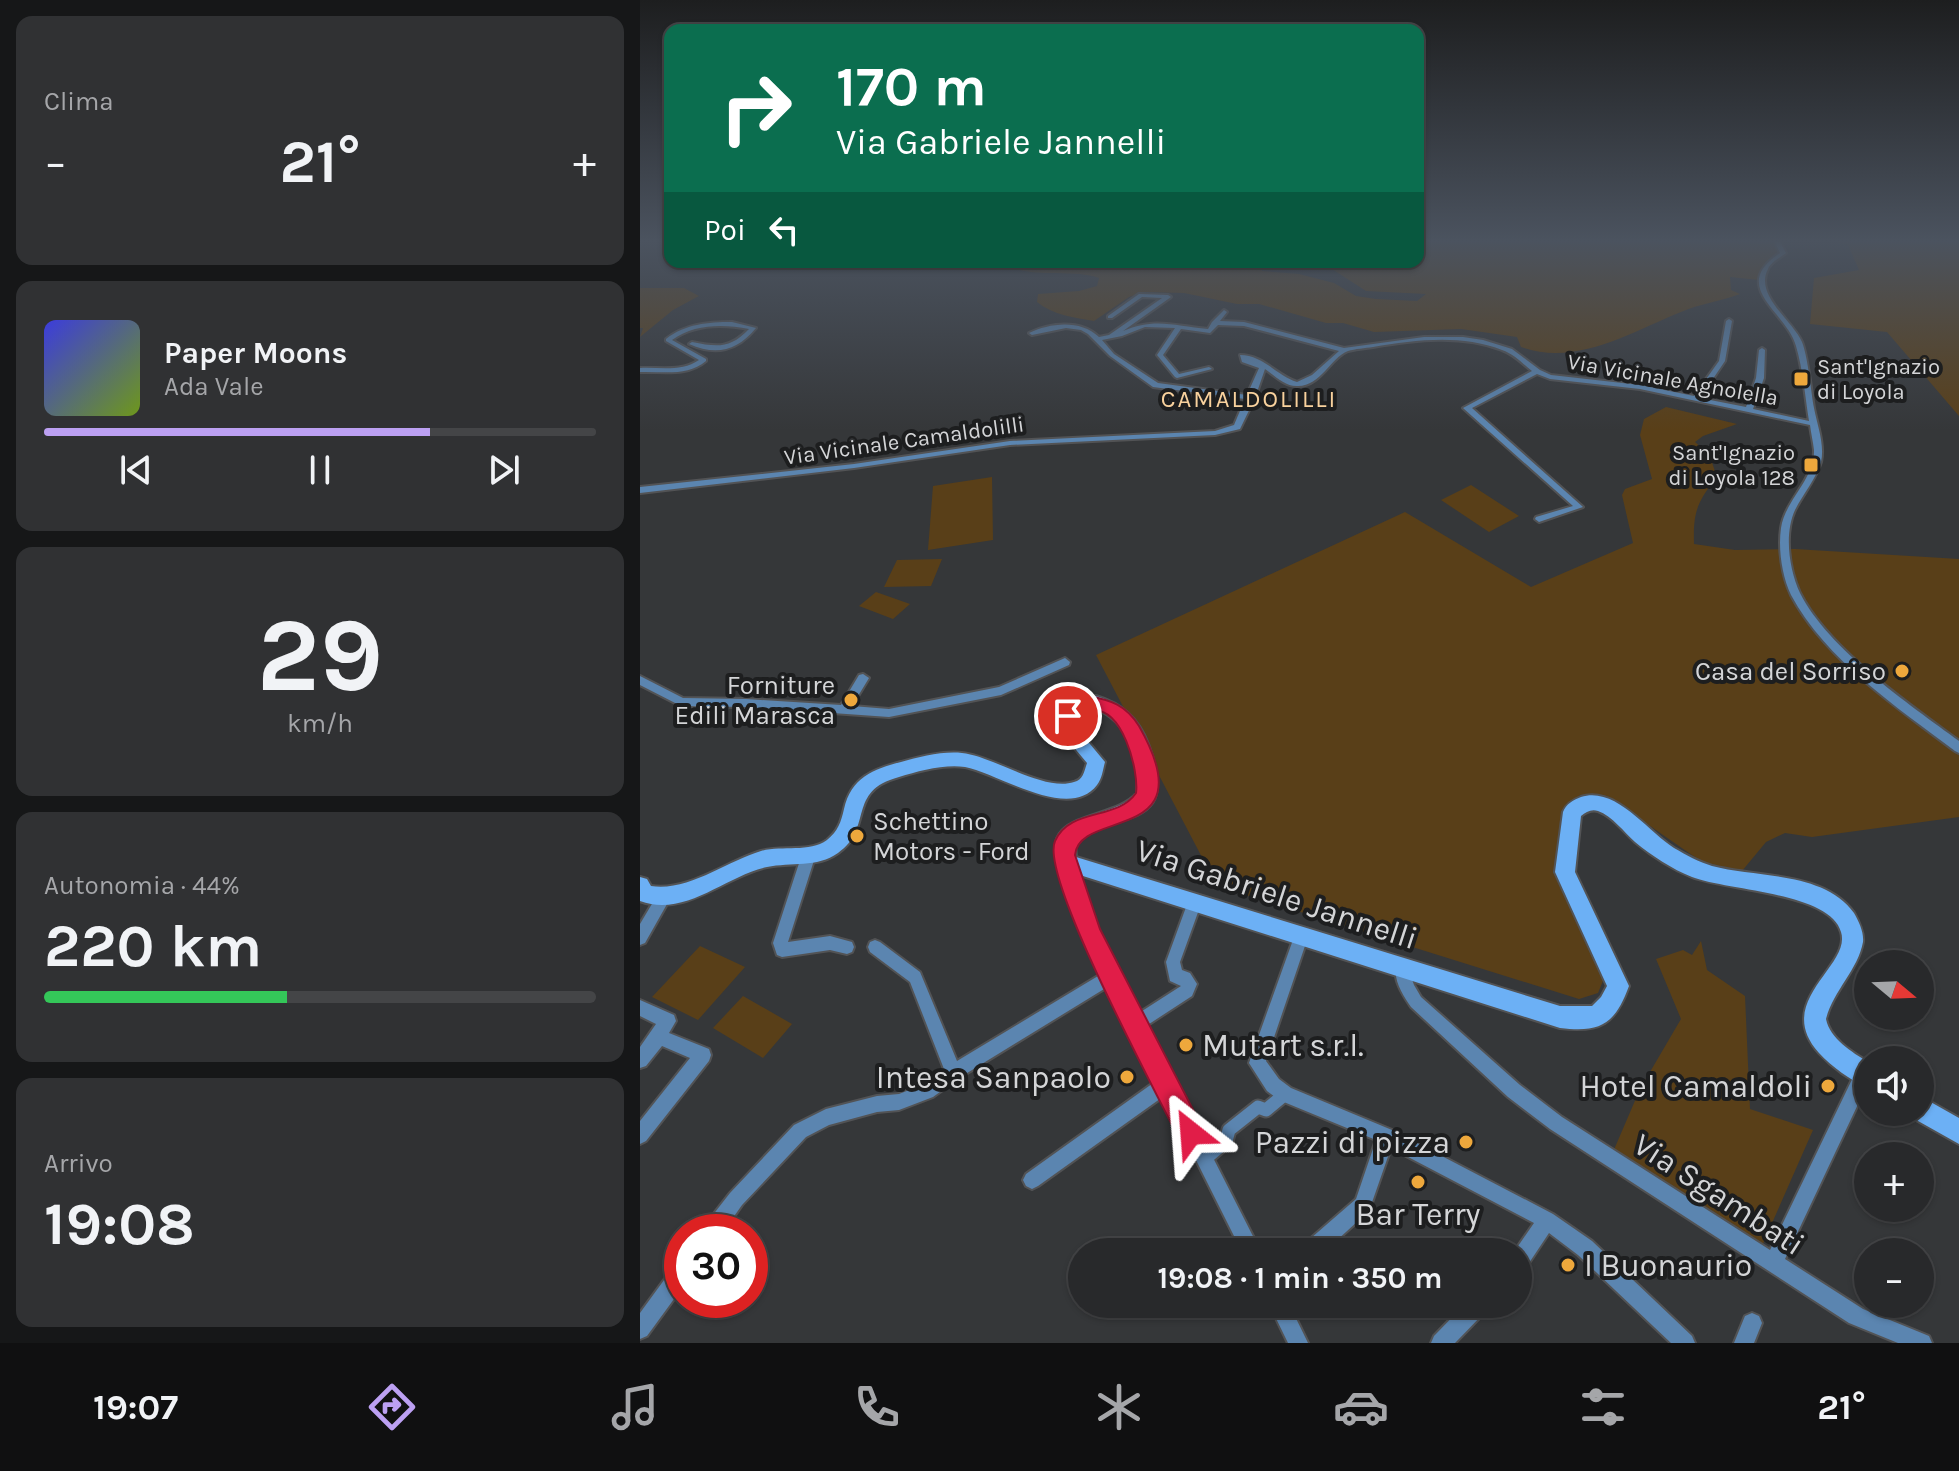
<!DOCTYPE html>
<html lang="it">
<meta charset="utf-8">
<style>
:root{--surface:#28292b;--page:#303133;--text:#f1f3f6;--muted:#a5a6a9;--line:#444547;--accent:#bca0f2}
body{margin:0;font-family:Karla,sans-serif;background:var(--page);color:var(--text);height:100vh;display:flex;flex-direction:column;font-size:30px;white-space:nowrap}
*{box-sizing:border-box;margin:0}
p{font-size:26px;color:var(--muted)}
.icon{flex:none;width:44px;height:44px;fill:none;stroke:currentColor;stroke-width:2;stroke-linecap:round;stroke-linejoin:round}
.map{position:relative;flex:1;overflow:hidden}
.side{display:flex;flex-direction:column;gap:16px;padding:16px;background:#161718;width:640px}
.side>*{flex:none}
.top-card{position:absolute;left:24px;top:24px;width:760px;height:244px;border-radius:16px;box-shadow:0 2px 6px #0004,0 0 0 2px var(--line);background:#0b6e4f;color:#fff;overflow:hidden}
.needle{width:52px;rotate:109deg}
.buttons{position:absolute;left:1214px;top:950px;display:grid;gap:16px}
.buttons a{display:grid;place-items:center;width:80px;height:80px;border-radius:50%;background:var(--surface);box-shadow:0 2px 6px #0004,0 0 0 2px var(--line);font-size:40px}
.speed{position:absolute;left:24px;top:1214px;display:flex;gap:16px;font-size:40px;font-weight:700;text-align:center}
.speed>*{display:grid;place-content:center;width:104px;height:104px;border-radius:50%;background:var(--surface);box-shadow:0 2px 6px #0004,0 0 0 2px var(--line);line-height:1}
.speed .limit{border:12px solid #d22;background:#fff;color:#111}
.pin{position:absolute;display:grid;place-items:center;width:68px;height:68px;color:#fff;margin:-34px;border:4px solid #fff;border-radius:50%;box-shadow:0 2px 8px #0007}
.me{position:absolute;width:88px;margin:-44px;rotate:332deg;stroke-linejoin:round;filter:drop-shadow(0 0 6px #0008)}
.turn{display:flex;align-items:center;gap:28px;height:168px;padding:0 40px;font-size:36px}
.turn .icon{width:104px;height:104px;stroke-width:2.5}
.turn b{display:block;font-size:56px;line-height:68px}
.then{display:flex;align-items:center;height:76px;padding:0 40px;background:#0003;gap:16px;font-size:30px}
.big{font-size:60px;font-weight:700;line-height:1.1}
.side .card{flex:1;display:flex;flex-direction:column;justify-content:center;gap:12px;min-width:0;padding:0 28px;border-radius:16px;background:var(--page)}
.side .dial{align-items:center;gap:0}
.dial b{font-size:104px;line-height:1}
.song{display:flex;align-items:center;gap:24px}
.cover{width:96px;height:96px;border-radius:12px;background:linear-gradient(135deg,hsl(240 70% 55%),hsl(80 70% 35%))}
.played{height:8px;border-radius:4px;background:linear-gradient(90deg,var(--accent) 70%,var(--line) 70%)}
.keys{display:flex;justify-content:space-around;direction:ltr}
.heat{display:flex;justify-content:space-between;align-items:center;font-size:44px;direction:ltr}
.charge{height:12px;border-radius:6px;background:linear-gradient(90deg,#34c759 44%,var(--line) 0)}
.trip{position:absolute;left:428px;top:1238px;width:464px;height:80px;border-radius:40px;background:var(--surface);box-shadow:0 2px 6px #0004,0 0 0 2px var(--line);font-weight:700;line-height:80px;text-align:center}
.tabs{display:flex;height:128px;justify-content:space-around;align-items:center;background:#101011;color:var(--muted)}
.tabs .icon{width:56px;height:56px}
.tabs .selected{color:var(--accent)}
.tabs b{font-size:36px;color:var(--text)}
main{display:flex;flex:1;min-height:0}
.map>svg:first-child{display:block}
.green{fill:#593f18}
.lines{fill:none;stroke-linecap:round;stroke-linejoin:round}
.pedestrian-casing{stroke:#525355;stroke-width:17}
.minor-casing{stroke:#525355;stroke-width:4}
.secondary-casing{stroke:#525355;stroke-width:4}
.pedestrian{stroke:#5b85b0;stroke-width:13}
.minor{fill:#5b85b0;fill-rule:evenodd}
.secondary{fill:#6cb0f5;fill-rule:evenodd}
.route{fill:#e11d48;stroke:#92132f;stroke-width:2}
.poi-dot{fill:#eea83c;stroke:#1d1e1f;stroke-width:3}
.labels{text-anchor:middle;stroke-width:8;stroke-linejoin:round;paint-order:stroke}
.far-poi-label{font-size:22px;fill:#d4d5d7;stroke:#1d1e1f;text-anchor:start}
.far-street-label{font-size:22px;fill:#d4d5d7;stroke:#1d1e1f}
.far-neighbourhood-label{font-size:24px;letter-spacing:2px;fill:#f8d19d;stroke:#1d1e1f}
.poi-label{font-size:26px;fill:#d4d5d7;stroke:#1d1e1f;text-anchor:end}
.near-street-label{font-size:32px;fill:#d4d5d7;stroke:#1d1e1f}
.near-poi-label{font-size:32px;fill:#d4d5d7;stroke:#1d1e1f;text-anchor:end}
</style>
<main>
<section class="side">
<div class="card"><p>Clima</p>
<div class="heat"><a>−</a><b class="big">21°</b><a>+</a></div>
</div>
<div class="card">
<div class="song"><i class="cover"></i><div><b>Paper Moons</b><p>Ada Vale</p></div></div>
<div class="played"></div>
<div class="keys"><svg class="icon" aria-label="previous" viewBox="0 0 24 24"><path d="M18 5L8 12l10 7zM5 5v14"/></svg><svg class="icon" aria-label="pause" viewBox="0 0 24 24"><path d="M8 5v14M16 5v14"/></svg><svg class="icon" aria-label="next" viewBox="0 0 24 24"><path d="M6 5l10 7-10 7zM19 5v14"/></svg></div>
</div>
<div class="card dial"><b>29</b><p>km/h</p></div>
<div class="card"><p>Autonomia · 44%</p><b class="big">220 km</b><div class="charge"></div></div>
<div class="card"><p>Arrivo</p><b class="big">19:08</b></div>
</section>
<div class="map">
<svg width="1319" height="1343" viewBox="0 0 1319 1343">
<rect width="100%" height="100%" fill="#353739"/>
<!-- green -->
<path class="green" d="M 782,242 L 1136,242 L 1142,252 L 1121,268 L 1119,280 L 1090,277 L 1091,290 L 1100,294 C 1081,301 1059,304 1041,312 C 991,332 936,367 881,347 L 877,337 L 821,329 L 734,332 L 703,323 L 686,323 L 619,304 L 597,304 L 544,293 L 505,292 L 489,297 L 454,321 C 435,318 413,315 397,302 L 398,294 L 439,291 L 457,286 L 459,278 C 433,268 385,280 367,263 L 619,262 L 622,271 L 659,274 L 694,283 L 716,296 L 736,299 L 777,301 L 786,294 L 726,291 L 692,269 L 666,262 L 778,262 L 778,243 Z
M 1197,242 L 1319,242 L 1319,416 L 1247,332 L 1170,324 L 1174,278 L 1219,270 L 1208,245 Z
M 0,288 L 44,288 L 59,296 L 33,310 L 0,337 L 3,328 L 0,328 Z
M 1026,407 L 1097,424 L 1063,436 L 1055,442 L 1069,454 L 1077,477 C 1057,502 1053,512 1054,544 L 1095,550 L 1155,549 L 1319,559 L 1319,817 L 1172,837 L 1145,833 L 1126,842 L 1102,871 L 1062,862 L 971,799 L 940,795 L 925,808 L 917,870 L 965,976 L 958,993 L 939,999 L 577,886 L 456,655 L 765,512 L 891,587 L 993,543 L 982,495 L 985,489 L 1012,479 L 1000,435 L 1004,419 Z
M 352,477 L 353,540 L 288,550 L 293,486 Z
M 831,485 L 879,516 L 849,532 L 801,500 Z
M 302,559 L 291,586 L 244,587 L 257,560 Z
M 236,592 L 270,604 L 253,619 L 219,606 Z
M 1061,941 L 1067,970 L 1105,996 L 1110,1109 L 1173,1130 L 1122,1246 L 973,1152 L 1000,1089 L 1041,1019 L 1016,959 L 1043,950 L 1052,955 Z
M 60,946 L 105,967 L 58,1020 L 12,997 Z
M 103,996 L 152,1024 L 123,1058 L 73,1028 Z"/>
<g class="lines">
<!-- pedestrian casing -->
<g class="pedestrian-casing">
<path id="pedestrian" d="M 565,1159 L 586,1141 L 589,1130 L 618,1107 L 626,1110 L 644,1095"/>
</g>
<!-- minor casing -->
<g class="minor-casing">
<path id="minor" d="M 1135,242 L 1140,242 L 1146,253 C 1140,258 1131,262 1128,269 C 1114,295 1153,321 1162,342 C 1168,357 1171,391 1174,408 C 1177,424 1185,445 1181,462 C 1176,479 1163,494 1155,510 C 1144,534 1149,569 1160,593 C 1188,649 1269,704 1319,741 L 1319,753 L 1315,751 C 1258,708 1185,659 1151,595 C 1142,576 1138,549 1141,528 C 1145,500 1175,479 1174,450 C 1173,442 1171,433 1170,425 L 1000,389 L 910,379 L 897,374 L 832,408 L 943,507 L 899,522 L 895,519 L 896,517 L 933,506 L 823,408 L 892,371 C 883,364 874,354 862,350 C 821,334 775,340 733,347 C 725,348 715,349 708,351 C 690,358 681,386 658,386 C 646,387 635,376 625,369 L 615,398 L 600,429 L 575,435 L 370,445 L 214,468 L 0,493 L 0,487 L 214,464 L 370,441 L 575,431 L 594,425 L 605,399 L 513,387 L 470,356 L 448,334 L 441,330 L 426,328 L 392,335 L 389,333 C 410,323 440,319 459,337 L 469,335 L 522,298 L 502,297 L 472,318 L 468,318 L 468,316 L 499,294 L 528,295 L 531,297 L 483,331 C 514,317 536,326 568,329 L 572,322 L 584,310 L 587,312 L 580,321 L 604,322 L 704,348 L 784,337 L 823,337 L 843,340 L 872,349 L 900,370 L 911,375 L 1000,385 L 1054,396 L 1079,361 L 1086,321 L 1089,319 L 1092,321 L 1085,361 L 1060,398 L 1106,407 L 1116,378 L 1119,350 L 1122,348 L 1125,350 L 1124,378 L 1113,409 L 1169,421 C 1165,396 1163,370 1156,346 C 1147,312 1088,287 1140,253 ZM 578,325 L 604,326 L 699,351 L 672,375 L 657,382 C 636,375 623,355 600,355 L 602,362 L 619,368 L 607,395 L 518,383 L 474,354 L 462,340 L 482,336 L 505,327 L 535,328 L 517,355 L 535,377 L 537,378 L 572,369 L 569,367 L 539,374 L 523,355 L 541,329 L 570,333 Z
M 92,322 L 116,328 C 97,351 76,356 49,344 L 52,342 C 77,347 90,349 109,329 C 83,324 54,324 32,340 L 66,359 L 66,361 C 47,377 23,371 0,372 L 0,368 C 20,367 42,372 59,360 L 26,341 L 26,339 C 45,324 68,322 92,322 Z
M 425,658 L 430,662 L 429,665 L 361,695 L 249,717 L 106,707 L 41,706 L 0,685 L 0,676 L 43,698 L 106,699 L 201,705 L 219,675 L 223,674 L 229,678 L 212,706 L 249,709 L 359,687 Z
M 169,848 L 174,850 L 176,854 L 148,942 L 190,936 L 212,942 L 214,947 L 212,952 L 207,954 L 190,950 L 142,957 L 137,955 L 133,943 L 162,854 L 164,850 Z
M 428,857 L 433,859 L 435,863 L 457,931 L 499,1013 L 541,986 L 530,981 L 526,962 L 549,899 L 554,897 L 559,899 L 561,904 L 540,962 L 542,970 L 550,973 L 557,984 L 552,996 L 506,1026 L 621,1252 L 602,1252 L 524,1096 L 398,1186 L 392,1189 L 386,1186 L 383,1180 L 386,1174 L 516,1081 L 469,986 L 319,1078 L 293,1097 L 259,1110 L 237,1112 L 189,1125 L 166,1137 L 102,1205 L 83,1232 L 63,1232 L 65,1225 L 90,1193 L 154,1125 L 186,1109 L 237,1096 L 259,1094 L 282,1085 L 304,1069 L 270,982 L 230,952 L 228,947 L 230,942 L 235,940 L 240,942 L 280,972 L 317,1061 L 463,973 L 443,933 L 421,863 L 423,859 Z
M 24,890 L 29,892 L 31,897 L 5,943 L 0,945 L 0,924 L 19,892 Z
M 661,930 L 666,932 L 668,937 L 626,1061 L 639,1079 L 651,1088 L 752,1130 L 913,1214 L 952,1241 L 1052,1336 L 1055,1343 L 1031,1343 L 938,1255 L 909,1233 L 885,1269 L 878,1271 L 878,1252 L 874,1252 L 894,1223 L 751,1148 L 729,1211 L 684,1252 L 661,1252 L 663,1245 L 716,1199 L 736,1140 L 639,1100 L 627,1091 L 609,1063 L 654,937 L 656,932 Z
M 762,963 L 767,965 L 774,985 L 781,997 L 880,1085 L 922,1117 L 1130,1250 L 1218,1067 L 1224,1065 L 1228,1066 L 1228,1083 L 1145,1259 L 1223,1309 L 1289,1336 L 1292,1343 L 1258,1343 L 1209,1323 L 910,1129 L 868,1097 L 771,1007 C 763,995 752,979 757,965 Z
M 0,1000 L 34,1015 L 36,1021 L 29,1033 L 69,1049 L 71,1055 L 69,1061 L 6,1141 L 0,1144 L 0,1121 L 50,1058 L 22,1046 L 6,1066 L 0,1068 L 0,1047 L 16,1024 L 0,1016 Z
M 42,1263 L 42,1288 L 7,1336 L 0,1339 L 0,1313 L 35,1265 Z
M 629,1304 L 649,1304 L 668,1343 L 648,1343 Z
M 825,1304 L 849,1304 L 846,1311 L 815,1343 L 791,1343 L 794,1336 Z
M 1112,1313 L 1119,1316 L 1122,1323 L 1114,1343 L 1094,1343 L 1105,1316 Z"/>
</g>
<!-- secondary casing -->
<g class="secondary-casing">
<path id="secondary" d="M 456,696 C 482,704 498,718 508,744 C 544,838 466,806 435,844 L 436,857 L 920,1006 L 952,1006 L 961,997 L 967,986 L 915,872 L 923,812 C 926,804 933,800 941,797 C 976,786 1007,831 1034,848 C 1046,855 1059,862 1072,866 C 1117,878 1184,871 1214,913 C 1219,922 1224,932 1223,942 C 1218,970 1193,991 1186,1019 C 1190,1039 1212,1052 1228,1062 L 1228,1088 C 1210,1080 1192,1067 1179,1053 C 1132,1001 1212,966 1201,932 C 1190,892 1088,891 1052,877 C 1032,869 1012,856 995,842 C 984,832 972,816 958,811 C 951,809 946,812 941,816 L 935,872 L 989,986 C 975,1024 961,1033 920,1028 L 421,869 C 394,810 473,822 497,793 C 499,761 490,721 456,709 L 440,714 L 435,726 L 465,762 C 463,769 462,779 457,785 C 429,822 358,773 325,767 C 304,764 279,771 259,777 C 206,791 234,828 198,853 C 177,868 151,862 127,867 C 85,876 45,918 0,901 L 0,877 L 7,879 L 11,886 C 48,892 87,861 121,851 C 142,845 169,853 187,840 C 198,831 201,822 204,809 C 211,778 233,769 261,762 C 280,757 302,751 322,753 C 353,756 404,792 434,782 C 443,780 444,772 447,763 L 417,727 L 427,705 Z
M 1280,1096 L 1319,1118 L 1319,1144 L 1271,1117 L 1269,1112 L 1280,1112 Z"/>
</g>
<!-- pedestrian -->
<use href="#pedestrian" class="pedestrian"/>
<!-- minor -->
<use href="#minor" class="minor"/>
<!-- secondary -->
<use href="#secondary" class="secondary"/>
</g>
<!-- sky -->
<linearGradient id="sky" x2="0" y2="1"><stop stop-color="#1d1e1f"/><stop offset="0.56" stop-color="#4b535f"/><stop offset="1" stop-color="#4b535f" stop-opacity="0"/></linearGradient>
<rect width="1319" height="430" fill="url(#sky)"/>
<!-- route -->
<path class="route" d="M 448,696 C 471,700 486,705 499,726 C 567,845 439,808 435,855 L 460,929 L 565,1133 L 561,1143 L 551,1147 L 541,1143 C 519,1097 399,877 415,841 C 430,807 477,821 496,793 C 499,771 482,704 451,711 C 443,712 436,721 428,723 L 421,721 L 419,716 L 421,710 Z"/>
<!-- markers -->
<g class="poi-dot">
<rect x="1153" y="371" width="16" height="16" rx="4"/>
<rect x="1163" y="457" width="16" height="16" rx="4"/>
<circle cx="1262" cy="671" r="8"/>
<circle cx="211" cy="700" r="8"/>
<circle cx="217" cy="836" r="8"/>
<circle cx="546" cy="1045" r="8"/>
<circle cx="487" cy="1077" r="8"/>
<circle cx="1188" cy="1086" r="8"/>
<circle cx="826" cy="1142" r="8"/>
<circle cx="778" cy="1182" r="8"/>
<circle cx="928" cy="1265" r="8"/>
</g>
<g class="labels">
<!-- far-poi labels -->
<g class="far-poi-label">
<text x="1177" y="374">Sant'Ignazio<tspan x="1177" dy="25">di Loyola</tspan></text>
<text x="1155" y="460" text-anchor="end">Sant'Ignazio<tspan x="1155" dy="25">di Loyola 128</tspan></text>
</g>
<!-- far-street labels -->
<g class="far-street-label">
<text transform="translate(1033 379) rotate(10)" y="8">Via Vicinale Agnolella</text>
<text transform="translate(264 440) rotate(-8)" y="8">Via Vicinale Camaldolilli</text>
</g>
<!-- far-neighbourhood labels -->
<g class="far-neighbourhood-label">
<text x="609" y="407">CAMALDOLILLI</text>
</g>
<!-- poi labels -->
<g class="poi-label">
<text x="1246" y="680">Casa del Sorriso</text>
<text x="195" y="694">Forniture<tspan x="195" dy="30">Edili Marasca</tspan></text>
<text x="233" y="830" text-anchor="start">Schettino<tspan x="233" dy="30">Motors - Ford</tspan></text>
</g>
<!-- near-street labels -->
<g class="near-street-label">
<text transform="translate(637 894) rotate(18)" y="11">Via Gabriele Jannelli</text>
<text transform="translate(1079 1194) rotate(33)" y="11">Via Sgambati</text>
</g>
<!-- near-poi labels -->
<g class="near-poi-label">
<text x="562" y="1056" text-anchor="start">Mutart s.r.l.</text>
<text x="471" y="1088">Intesa Sanpaolo</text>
<text x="1172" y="1097">Hotel Camaldoli</text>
<text x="810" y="1153">Pazzi di pizza</text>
<text x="778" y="1225" text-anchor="middle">Bar Terry</text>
<text x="944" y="1276" text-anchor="start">I Buonaurio</text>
</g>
</g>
</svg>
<div class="buttons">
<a><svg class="needle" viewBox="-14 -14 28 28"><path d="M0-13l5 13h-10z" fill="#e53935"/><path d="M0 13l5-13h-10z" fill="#a5a6a9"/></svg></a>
<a><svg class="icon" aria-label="sound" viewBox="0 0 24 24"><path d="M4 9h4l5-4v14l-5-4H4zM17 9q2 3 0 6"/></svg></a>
<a>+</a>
<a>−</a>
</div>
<div class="speed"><div class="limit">30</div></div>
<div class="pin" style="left:428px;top:716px;background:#d93025"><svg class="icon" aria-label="arrive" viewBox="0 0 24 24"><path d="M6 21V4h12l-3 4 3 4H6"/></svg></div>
<svg class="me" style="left:551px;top:1133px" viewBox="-20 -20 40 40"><path d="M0-17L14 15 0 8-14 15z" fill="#e11d48" stroke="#fff" stroke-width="4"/></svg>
<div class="trip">19:08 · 1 min · 350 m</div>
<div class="top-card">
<div class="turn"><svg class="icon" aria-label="right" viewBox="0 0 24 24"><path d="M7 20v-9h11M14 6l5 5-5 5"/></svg><div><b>170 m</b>Via Gabriele Jannelli</div></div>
<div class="then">Poi<svg class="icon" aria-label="left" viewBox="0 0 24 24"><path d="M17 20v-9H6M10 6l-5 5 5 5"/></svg></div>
</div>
</div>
</main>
<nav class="tabs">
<b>19:07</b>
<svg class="icon selected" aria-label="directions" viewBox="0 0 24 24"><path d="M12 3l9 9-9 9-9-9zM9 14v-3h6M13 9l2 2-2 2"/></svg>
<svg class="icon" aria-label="music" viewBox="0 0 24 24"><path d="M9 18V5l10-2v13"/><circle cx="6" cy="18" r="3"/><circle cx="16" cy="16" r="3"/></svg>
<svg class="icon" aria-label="phone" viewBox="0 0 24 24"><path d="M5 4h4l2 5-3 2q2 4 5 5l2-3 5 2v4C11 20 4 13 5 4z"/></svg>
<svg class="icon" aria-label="climate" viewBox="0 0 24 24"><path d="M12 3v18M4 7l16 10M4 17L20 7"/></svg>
<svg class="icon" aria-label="car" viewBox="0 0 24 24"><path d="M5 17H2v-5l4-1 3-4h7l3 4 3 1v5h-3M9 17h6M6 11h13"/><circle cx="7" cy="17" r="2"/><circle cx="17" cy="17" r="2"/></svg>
<svg class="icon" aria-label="filters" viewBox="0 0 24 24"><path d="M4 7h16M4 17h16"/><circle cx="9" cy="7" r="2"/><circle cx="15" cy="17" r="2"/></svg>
<b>21°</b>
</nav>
